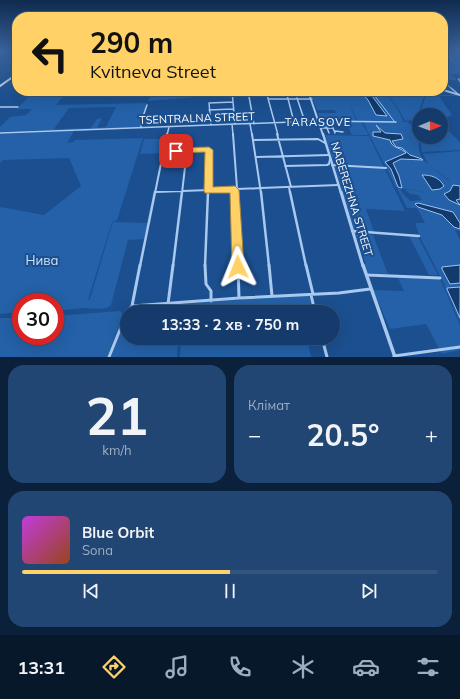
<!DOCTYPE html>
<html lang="uk">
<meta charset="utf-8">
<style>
:root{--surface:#143b6b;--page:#214673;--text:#f1f3f6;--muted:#9dadc1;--line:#33557e;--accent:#ffd166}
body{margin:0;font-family:Mulish,sans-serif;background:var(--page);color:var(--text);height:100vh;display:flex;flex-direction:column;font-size:15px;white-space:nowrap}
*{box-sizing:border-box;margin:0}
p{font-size:13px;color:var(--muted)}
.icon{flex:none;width:22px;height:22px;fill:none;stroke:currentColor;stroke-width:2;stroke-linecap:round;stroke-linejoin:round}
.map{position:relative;height:357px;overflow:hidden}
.side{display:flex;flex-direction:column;gap:8px;padding:8px;background:#0b203b;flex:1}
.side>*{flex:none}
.guide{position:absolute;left:12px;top:12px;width:436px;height:84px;border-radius:16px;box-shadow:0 4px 16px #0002,0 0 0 1px var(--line);background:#ffd166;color:#111;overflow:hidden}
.needle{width:26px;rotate:89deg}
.buttons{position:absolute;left:412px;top:108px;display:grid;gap:8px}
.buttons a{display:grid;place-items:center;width:36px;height:36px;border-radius:50%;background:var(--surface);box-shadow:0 4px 16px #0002,0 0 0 1px var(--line);font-size:20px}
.speed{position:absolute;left:12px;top:293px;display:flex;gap:8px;font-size:20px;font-weight:700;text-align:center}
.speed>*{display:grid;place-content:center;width:52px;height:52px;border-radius:50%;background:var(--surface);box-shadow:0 4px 16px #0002,0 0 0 1px var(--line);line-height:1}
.speed .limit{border:6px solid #d22;background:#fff;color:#111}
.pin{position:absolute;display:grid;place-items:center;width:34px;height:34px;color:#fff;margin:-17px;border-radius:8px;box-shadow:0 2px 6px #0006}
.me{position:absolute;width:44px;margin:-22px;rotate:358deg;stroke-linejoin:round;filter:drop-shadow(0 0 3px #0008)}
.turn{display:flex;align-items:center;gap:14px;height:84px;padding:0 12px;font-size:18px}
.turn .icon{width:52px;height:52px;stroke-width:2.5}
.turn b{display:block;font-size:28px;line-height:34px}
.big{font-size:30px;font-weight:700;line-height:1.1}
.side .tile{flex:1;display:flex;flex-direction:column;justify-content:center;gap:6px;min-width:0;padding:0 14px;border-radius:16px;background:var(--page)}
.side .dial{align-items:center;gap:0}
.dial b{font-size:52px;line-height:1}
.song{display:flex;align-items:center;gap:12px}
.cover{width:48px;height:48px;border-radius:6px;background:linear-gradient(135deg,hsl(290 70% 55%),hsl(20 70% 35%))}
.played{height:4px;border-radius:2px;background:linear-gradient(90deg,var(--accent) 50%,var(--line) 50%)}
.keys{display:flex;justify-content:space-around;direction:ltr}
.heat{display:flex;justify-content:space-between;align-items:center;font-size:22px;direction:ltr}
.side .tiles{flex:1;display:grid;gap:8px;grid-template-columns:1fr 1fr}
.tile:last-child{grid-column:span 2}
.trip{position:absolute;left:120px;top:305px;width:220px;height:40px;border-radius:20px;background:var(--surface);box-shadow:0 4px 16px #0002,0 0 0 1px var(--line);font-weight:700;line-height:40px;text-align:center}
.dock{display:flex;height:64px;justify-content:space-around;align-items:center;background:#08182b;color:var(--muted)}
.dock .icon{width:28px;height:28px}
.dock .on{color:var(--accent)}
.dock b{font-size:18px;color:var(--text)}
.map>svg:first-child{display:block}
.green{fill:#2461a8;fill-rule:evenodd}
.water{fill:#123a6d;stroke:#9cc4f0}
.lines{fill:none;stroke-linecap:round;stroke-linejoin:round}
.stream{stroke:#9cc4f0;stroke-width:1}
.minor-far4{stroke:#a9c9ee;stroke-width:1}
.minor-far3{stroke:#a9c9ee;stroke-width:1.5}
.minor-far2{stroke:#a9c9ee;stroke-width:2}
.minor-far1{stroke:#a9c9ee;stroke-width:2.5}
.minor{stroke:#a9c9ee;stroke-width:3}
.tertiary-far3{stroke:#a9c9ee;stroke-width:2}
.tertiary-far2{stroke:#a9c9ee;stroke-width:2.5}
.tertiary-far1{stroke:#a9c9ee;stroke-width:3}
.tertiary{stroke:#a9c9ee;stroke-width:3.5}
.primary{stroke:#f0f6ff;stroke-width:2}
.route{fill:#ffd166;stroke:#a68842}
.labels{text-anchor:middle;stroke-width:4;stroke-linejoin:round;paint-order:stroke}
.street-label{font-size:11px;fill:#fff;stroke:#1b4f8f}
.far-quarter-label{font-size:11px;letter-spacing:1px;fill:#fff;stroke:#1b4f8f}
.near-park-label{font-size:13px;fill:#cfe3fa;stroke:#1b4f8f}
</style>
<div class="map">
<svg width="460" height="357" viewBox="0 0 460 357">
<rect width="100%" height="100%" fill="#1b4f8f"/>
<!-- green -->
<path class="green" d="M 445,51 L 460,53 L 460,74 L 451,74 L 457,80 L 443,80 L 443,59 L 452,60 Z
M 34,91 L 67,91 L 57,104 L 57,106 L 58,105 L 147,103 L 140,127 L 0,132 L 0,127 L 10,117 L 26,115 L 32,109 L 17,109 ZM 116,107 L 106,127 L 97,128 L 102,118 L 97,119 L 91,128 L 54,129 L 69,108 Z
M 152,91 L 155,91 L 155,94 L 220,91 L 221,95 L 148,101 Z
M 310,91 L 360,91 L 368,100 L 376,115 L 386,116 L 383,110 L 367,91 L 379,91 L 385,95 L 380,91 L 384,91 L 397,108 L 404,122 L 358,121 L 349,104 L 357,122 L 321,120 L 318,113 L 336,113 L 335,110 L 317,110 L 312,98 L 314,97 L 312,97 Z
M 385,91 L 418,91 L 421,95 L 398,95 L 422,95 L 424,97 L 416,120 L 405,121 L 398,108 Z
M 424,95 L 460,95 L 460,96 L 439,96 L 452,115 L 445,118 L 441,118 L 441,115 L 419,115 L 425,98 Z
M 346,122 L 361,122 L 369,135 L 352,135 Z
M 363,122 L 408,122 L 419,133 L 419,150 L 422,159 C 411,157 404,150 394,146 L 392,141 L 401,140 L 401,134 L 385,133 L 378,125 L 381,132 L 373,132 L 373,136 L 390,140 C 392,150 401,147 406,153 L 393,160 L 386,161 L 399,187 L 396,187 Z
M 441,124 L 460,142 L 460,150 L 422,152 L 420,137 L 441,137 Z
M 74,131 L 67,143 L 74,142 L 75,140 L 143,138 L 117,220 L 113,222 L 148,223 L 144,239 L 128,240 L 111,305 L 107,308 L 99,309 L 85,308 L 55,311 L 55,302 L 21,302 L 21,312 L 0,314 L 0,207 L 44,215 L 81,186 L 69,158 L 3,160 L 0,163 L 0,134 ZM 113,221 L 90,299 L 88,300 L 112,222 Z
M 325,135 L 369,136 L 405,211 L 366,209 L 374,232 L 354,230 Z
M 144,139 L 164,139 L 162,153 L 140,154 Z
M 460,151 L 460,186 L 453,185 L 449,200 L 460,205 L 460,223 L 453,212 L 448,210 L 418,207 L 442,215 L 454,227 L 460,229 L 460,231 L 455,230 L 460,240 L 460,265 L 443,267 L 450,284 L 460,283 L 460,287 L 447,288 L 451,301 L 460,318 L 460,322 L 446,291 L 444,284 L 420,237 L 415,223 L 425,223 L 417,208 L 407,208 L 397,188 L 401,189 L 401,191 L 410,201 L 422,200 L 418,195 L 410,194 L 404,189 L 429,193 L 402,188 L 399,176 L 393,163 L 401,159 L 423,160 L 449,181 L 449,180 L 428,164 L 423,154 Z
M 355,233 L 373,235 L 388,274 L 368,273 L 365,265 L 366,264 Z
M 409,236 L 418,237 L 438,275 L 429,275 Z
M 398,278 L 440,279 L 460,325 L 460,350 L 442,354 L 426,324 L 390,329 L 373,290 L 404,291 Z
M 309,296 L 314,312 L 183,312 L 183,304 L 271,297 Z
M 181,304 L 181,312 L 129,312 L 132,308 L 138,307 Z
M 120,311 L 123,315 L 107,357 L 0,357 L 0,318 L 12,318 L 13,315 L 21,315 L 21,336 L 55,336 L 55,316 Z
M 127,315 L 127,338 L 178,338 L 177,357 L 111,357 Z
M 181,338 L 307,338 L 311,357 L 180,357 Z"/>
<!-- water -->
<path class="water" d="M 360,91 L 369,92 L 387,116 L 376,115 L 368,100 Z
M 376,125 L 385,133 L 401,134 L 403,139 L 392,141 L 396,147 L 402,148 L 410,155 L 422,159 L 423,160 L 401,159 L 393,163 L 399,176 L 402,188 L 398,187 L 391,169 L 385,162 L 406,153 C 401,147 392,149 390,140 L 373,136 L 373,132 L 381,132 Z
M 422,175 C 431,175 439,177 444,186 L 440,189 L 432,190 Z
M 453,185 L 460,186 L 460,199 L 456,200 L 460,205 L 449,200 L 444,194 L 450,191 Z
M 418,203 L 453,212 L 460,223 L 460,229 L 454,227 L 442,215 L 418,207 L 415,204 Z
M 460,265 L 460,283 L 450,284 L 442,269 L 442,267 Z
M 460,287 L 460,318 L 447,289 L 447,288 Z"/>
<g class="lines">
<!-- stream -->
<path class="stream" d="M 0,54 L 4,51
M 371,91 L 394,121"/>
<!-- minor-far4 -->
<path class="minor-far4" d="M 444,51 L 452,60
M 460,79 L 458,79 L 460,82
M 443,81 L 452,89"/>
<!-- minor-far3 -->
<path class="minor-far3" d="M 451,88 L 458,94
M 232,91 L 235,124
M 248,91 L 254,124
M 266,91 L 278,135
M 286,91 L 294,122
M 297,98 L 305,122
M 269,99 L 312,99
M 0,107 L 18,107
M 209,110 L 233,109
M 325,123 L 329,133
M 331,123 L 335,133
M 232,124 L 233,135
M 250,124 L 252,135
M 211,125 L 209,103 L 233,102
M 141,128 L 141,122 L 147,105
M 322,128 L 333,128
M 335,131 L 343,132
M 0,133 L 319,121 L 396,122
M 167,135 L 169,127"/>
<!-- minor-far2 -->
<path class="minor-far2" d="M 233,134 L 237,188 L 235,189 L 235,193
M 252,134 L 261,193
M 277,134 L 291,187
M 253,140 L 318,139 L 325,143
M 164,151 L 209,150 L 208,193
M 257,157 L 329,155
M 332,165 L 386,168
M 285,166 L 327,165 L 329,164 L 330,159
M 289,187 L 290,193
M 156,192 L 338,185
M 155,193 L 167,134
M 182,193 L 187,150"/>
<!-- minor-far1 -->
<path class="minor-far1" d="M 235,192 L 238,266
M 261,192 L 269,266
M 290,192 L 306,266
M 352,231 L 419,236
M 140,266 L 155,192
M 173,266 L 182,192
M 205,266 L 208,192"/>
<!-- minor -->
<path class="minor" d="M 205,265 L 206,284 L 211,291 L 211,301
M 238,265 L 239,298
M 269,265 L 272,296
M 306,265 L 313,294
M 367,275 L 440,278
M 311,295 L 315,312
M 168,304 L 173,265
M 132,306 L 239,298 L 339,293 L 370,289
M 127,312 L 132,306 L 140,265
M 322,338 L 327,357
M 394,356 L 460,347
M 109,357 L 127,312"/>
<!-- tertiary-far3 -->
<path class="tertiary-far3" d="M 443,90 L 460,95
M 308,91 L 323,135"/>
<!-- tertiary-far2 -->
<path class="tertiary-far2" d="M 323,134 L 341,193"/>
<!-- tertiary-far1 -->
<path class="tertiary-far1" d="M 341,192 L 363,266"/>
<!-- tertiary -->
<path class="tertiary" d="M 363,265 L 395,357"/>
<!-- primary -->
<path class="primary" d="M 0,86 L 17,74"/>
</g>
<!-- sky -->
<linearGradient id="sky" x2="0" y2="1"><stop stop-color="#0f2b4f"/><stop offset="0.5" stop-color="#39639b"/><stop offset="1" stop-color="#39639b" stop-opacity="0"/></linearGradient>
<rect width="460" height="101" fill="url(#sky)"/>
<!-- route -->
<path class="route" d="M 209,147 L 213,150 L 213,187 L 235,186 L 239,190 L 244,267 L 242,271 L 238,273 L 234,271 L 232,267 L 230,193 L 205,193 L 204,191 L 205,152 L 176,153 L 172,151 L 176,148 Z"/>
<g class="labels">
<!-- street labels -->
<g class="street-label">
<text transform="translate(197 118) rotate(-2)" y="4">TSENTRALNA STREET</text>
<text transform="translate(352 199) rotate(73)" y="4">NABEREZHNA STREET</text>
</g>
<!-- far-quarter labels -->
<g class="far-quarter-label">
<text x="318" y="126">TARASOVE</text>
</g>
<!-- near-park labels -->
<g class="near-park-label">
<text x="42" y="265">Нива</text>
</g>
</g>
</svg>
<div class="buttons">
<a><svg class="needle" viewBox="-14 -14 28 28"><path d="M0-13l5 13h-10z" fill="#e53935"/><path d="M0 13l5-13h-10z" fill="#9dadc1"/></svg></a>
</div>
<div class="speed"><div class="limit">30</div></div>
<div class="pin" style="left:176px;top:151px;background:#d93025"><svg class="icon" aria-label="arrive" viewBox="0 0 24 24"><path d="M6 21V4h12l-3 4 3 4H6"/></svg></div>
<svg class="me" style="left:238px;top:267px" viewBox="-20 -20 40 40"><path d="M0-17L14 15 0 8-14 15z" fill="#ffd166" stroke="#fff" stroke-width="4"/></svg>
<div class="trip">13:33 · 2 хв · 750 m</div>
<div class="guide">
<div class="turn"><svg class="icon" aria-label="left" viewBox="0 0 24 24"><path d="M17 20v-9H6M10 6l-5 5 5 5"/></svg><div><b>290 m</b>Kvitneva Street</div></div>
</div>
</div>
<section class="side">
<div class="tiles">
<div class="tile dial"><b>21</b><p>km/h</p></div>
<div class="tile"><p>Клімат</p>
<div class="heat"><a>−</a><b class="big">20.5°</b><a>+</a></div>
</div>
<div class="tile">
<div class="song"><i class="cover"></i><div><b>Blue Orbit</b><p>Sona</p></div></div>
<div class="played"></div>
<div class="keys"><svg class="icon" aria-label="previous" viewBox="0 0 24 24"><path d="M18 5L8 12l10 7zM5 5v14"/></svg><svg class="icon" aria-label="pause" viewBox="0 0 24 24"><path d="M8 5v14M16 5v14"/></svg><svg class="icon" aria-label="next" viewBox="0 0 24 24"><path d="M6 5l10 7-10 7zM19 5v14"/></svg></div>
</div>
</div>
</section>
<nav class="dock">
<b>13:31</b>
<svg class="icon on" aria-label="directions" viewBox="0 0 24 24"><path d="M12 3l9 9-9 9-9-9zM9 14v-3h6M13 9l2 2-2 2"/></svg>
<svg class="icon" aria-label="music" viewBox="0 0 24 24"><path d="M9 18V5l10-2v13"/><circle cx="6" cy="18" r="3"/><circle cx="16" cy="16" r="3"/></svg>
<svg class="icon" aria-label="phone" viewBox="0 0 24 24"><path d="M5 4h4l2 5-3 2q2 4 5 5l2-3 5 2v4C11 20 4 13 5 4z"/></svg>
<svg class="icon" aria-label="climate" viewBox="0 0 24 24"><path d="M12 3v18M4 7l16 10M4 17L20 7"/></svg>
<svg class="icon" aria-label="car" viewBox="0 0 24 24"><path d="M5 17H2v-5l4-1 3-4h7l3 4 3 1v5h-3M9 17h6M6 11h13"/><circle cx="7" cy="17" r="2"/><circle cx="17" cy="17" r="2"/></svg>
<svg class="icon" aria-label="filters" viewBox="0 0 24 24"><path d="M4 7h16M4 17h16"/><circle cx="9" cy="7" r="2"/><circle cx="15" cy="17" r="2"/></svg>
</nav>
